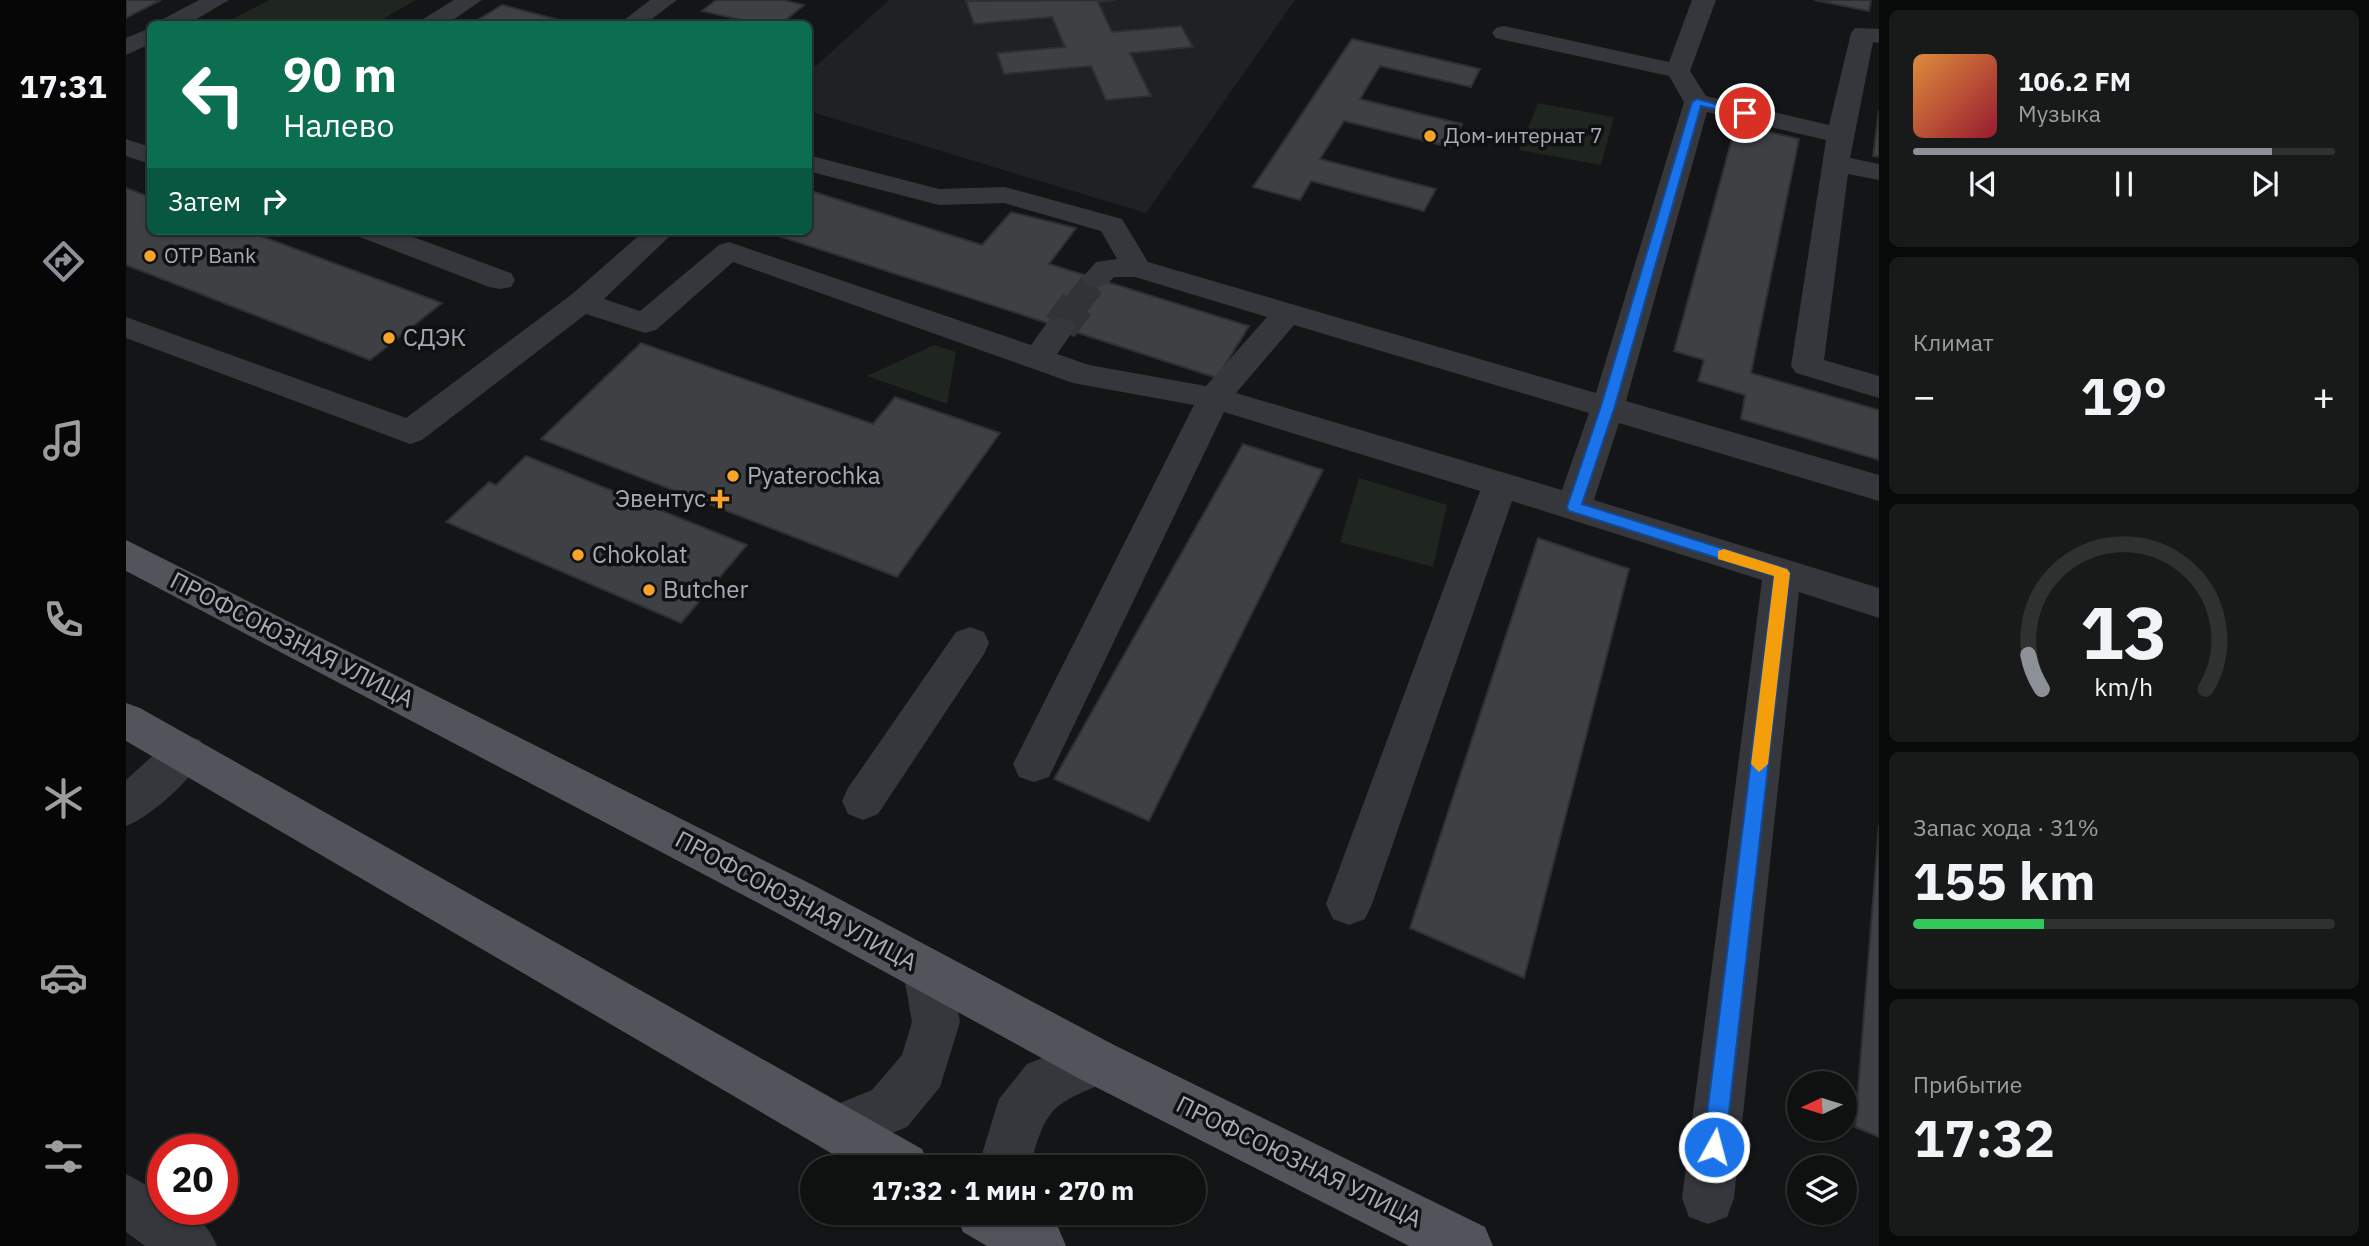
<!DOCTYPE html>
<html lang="ru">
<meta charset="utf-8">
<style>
:root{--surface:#0f1010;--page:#181919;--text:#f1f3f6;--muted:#9b9d9f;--line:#2f3030;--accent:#8c9099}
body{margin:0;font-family:"IBM Plex Sans",sans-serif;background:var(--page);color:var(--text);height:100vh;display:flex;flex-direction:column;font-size:26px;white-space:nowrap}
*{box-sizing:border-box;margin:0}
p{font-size:23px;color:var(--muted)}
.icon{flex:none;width:38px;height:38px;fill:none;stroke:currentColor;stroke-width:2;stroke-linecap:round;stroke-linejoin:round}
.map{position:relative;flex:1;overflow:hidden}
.details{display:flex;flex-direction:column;gap:10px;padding:10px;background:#080909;width:490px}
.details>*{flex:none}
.hud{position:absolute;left:21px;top:21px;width:665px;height:214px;border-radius:10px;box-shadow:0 2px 5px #0004,0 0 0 2px var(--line);background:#0b6e4f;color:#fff;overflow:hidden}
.needle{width:46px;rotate:266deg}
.controls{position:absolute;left:1661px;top:1071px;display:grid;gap:14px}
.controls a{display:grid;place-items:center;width:70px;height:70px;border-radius:50%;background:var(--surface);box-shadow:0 2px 5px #0004,0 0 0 2px var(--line);font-size:35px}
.speed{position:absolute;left:21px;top:1134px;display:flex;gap:14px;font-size:35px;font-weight:700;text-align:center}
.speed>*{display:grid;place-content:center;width:91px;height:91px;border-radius:50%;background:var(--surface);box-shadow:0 2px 5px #0004,0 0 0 2px var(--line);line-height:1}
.speed .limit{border:10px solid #d22;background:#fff;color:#111}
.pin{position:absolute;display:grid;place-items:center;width:60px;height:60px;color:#fff;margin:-30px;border:4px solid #fff;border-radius:50%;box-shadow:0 2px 7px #0007}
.me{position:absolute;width:77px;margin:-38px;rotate:7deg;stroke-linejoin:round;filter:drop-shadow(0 0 5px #0008)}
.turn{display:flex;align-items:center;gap:24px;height:147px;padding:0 21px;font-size:32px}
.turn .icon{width:91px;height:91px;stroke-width:2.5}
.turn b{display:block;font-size:49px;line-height:60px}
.then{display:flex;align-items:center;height:66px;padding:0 21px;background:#0003;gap:14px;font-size:26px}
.big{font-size:52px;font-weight:700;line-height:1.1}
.details .tile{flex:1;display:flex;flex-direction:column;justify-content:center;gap:10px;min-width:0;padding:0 24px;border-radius:10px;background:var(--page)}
.details .dial{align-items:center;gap:0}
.dial svg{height:182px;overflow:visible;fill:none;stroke:var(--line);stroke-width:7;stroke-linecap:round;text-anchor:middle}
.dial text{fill:var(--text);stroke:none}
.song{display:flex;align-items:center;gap:21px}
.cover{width:84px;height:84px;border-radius:10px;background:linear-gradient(135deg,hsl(30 70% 55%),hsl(350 70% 35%))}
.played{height:7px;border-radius:4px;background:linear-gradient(90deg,var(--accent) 85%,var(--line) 85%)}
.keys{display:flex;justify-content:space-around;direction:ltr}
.heat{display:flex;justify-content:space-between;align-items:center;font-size:38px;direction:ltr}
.charge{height:10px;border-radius:5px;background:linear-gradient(90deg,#34c759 31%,var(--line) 0)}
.trip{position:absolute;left:674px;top:1155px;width:406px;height:70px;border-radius:35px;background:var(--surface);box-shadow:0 2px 5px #0004,0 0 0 2px var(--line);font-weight:700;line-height:70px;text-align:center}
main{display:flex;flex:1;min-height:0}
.dock{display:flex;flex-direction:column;width:126px;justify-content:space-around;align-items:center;background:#060606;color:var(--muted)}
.dock .icon{width:49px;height:49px}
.dock .selected{color:var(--accent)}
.dock b{font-size:32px;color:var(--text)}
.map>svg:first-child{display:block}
.built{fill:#202123}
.green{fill:#1e261f}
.building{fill:#3e4043;stroke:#2e2f32;stroke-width:2}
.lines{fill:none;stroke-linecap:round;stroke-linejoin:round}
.minor-tunnel-far1{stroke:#313336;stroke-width:26;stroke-dasharray:26 13;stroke-linecap:butt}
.minor-tunnel{stroke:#313336;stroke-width:35;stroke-dasharray:35 18;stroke-linecap:butt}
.minor{fill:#35373c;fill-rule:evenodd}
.major{fill:#51545b;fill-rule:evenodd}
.route{fill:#1a73e8;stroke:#114b97;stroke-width:2}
.slow{fill:#f59e0b}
.poi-dot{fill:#f8a42b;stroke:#0f1011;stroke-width:2.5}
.labels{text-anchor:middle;stroke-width:7;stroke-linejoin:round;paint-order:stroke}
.far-poi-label{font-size:21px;fill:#a6acb7;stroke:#0f1011;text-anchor:start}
.poi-label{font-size:24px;fill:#a6acb7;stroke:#0f1011;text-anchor:start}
.street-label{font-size:24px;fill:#a6acb7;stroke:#0f1011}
</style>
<main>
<nav class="dock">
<b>17:31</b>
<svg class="icon selected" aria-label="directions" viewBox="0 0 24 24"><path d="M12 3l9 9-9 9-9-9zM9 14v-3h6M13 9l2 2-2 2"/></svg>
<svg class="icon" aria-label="music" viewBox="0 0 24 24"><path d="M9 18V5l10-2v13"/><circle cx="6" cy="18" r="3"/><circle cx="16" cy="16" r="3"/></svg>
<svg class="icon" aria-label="phone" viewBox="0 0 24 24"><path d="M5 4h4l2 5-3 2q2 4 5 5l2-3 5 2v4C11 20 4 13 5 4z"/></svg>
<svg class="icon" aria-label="climate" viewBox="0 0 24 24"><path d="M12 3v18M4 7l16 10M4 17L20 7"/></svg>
<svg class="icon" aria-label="car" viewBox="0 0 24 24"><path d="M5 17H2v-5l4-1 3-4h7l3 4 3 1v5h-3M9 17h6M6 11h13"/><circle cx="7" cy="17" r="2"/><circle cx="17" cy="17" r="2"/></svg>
<svg class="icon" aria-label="filters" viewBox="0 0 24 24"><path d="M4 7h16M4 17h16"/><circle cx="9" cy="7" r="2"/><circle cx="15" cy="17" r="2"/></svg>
</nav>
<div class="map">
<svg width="1753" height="1246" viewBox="0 0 1753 1246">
<rect width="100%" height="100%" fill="#141516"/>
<!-- built -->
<path class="built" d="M 763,0 L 1169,0 L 1020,213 L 683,111 L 682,73 Z"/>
<!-- green -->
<path class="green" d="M 143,0 L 290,0 L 248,24 L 97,24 Z
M 1412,103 L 1488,117 L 1475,165 L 1393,150 Z
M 808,345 L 830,352 L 821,404 L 741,376 Z
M 1233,478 L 1321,505 L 1307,567 L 1214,542 Z"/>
<!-- building -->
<path class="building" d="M 0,0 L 35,0 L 0,18 Z
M 590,0 L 657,0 L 678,5 L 655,24 L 633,24 L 576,11 Z
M 989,0 L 972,2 L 986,32 L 1055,26 L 1067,47 L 1004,53 L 1025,96 L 980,100 L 965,66 L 878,74 L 871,53 L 939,47 L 926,17 L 848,24 L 840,1 Z
M 1688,0 L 1745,0 L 1743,11 Z
M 376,5 L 429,19 L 421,24 L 345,24 Z
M 1226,39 L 1354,69 L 1345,87 L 1254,66 L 1234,99 L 1336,124 L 1324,147 L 1218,121 L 1194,159 L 1310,189 L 1298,211 L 1185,181 L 1174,200 L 1127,187 Z
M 1753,110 L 1753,157 L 1747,156 Z
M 1610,124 L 1673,139 L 1625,373 L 1753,410 L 1753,460 L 1615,419 L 1619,395 L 1572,381 L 1578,360 L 1548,351 Z
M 0,188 L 24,197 L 24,231 L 121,231 L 316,303 L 244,360 L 0,265 Z
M 682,190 L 856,245 L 885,212 L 950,228 L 923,264 L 1123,326 L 1091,378 L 637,231 L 682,231 Z
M 515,343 L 747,424 L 769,397 L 874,433 L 771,577 L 415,439 Z
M 1117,444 L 1197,470 L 1023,821 L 928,779 Z
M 400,456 L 621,545 L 555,623 L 320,522 L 363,482 L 370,485 Z
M 1412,538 L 1503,569 L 1398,978 L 1284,928 Z
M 1753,825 L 1753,1137 L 1729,1127 Z"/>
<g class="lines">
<!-- minor-tunnel-far1 -->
<path class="minor-tunnel-far1" d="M 950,305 L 970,279"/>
<!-- minor-tunnel -->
<path class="minor-tunnel" d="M 934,327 L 951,304"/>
<!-- minor -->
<path class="minor" d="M 73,0 L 103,0 L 62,24 L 33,24 L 37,19 Z
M 328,0 L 356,0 L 321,24 L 294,24 L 297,19 Z
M 524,0 L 551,0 L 519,24 L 493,24 Z
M 1566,0 L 1590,0 L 1564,71 L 1580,96 L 1703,125 L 1725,33 L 1729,28 L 1753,29 L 1753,43 L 1747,42 L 1724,158 L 1753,164 L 1753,180 L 1722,174 L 1698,360 L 1753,376 L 1753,398 L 1670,373 L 1665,366 L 1700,140 L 1581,112 L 1500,401 L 1753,475 L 1753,501 L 1493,423 L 1468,500 L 1753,588 L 1753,618 L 1673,592 L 1608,1198 L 1601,1217 L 1582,1224 L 1563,1217 L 1556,1198 L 1636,580 L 1386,501 L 1246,904 L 1239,919 L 1223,925 L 1207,919 L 1200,904 L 1354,491 L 1098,412 L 923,777 L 908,782 L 893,777 L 887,764 L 1068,405 L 947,383 L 607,262 L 530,330 L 519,333 L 460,314 L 296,440 L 284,444 L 0,338 L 0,317 L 280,418 L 445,295 L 518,231 L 549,231 L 478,299 L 514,311 L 593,245 L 603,242 L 905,345 L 923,320 L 934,317 L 945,320 L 950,327 L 931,354 L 963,365 L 1080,386 L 1141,317 L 1009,277 L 988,277 C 979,287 973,289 959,285 L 955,279 L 970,262 L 991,259 L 975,231 L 878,203 L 813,205 L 682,171 L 682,155 L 813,189 L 879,187 L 996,219 L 1022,262 L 1470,393 L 1558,102 L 1543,76 L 1378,40 L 1370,38 L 1366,33 L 1370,28 L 1378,26 L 1543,62 ZM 1168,325 L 1463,413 L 1436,490 L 1110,393 Z
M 24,28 L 24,44 L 0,55 L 0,38 Z
M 0,139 L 24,147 L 24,164 L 0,156 Z
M 230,231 L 271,231 L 385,273 L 389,280 L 385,287 L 374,289 L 363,287 L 234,237 Z
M 844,627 L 858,632 L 863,643 L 858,654 L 752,814 L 737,820 L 722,814 L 716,801 L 722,788 L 830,632 Z
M 59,735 L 74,740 L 80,753 C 68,777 25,817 0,826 L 0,780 L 44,740 Z
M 801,948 L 818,955 L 825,971 L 834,1022 L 814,1087 L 781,1127 L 712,1155 L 694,1147 L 686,1129 L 694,1111 L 746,1090 L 776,1055 L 786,1022 L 777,971 L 784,955 Z
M 971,1037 L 988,1045 L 996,1062 L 988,1079 C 929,1104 921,1102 904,1167 L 852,1167 L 873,1099 L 901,1064 Z
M 0,1174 L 37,1194 L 37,1209 C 65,1209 80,1220 91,1246 L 19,1246 L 0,1232 Z"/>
<!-- major -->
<path class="major" d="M 0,540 L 687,885 L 988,1045 L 1359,1227 L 1367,1246 L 1283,1246 L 954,1079 L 655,915 L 0,571 Z
M 0,703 L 14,708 L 796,1149 L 804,1167 L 729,1167 L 0,741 Z
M 830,1213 L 907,1213 L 932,1227 L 940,1246 L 861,1246 L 837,1232 Z"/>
</g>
<!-- route -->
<path class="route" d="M 1571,99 L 1624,113 L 1619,116 L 1575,106 L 1489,406 L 1456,504 L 1661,569 L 1664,573 L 1599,1147 L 1595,1154 L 1588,1158 L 1580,1154 L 1577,1147 L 1648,576 L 1443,511 L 1441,507 L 1475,406 L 1566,102 Z"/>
<!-- slow -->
<path class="slow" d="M 1598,549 L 1661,569 L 1664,573 L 1642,764 L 1633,772 L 1625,764 L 1648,576 L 1592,559 L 1592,551 Z"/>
<!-- markers -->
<g class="poi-dot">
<circle cx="1304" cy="136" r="7"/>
<circle cx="24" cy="256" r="7"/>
<circle cx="263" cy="338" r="7"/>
<circle cx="607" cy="476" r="7"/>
<path d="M590.5 488.5h7v7h7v7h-7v7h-7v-7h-7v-7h7z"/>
<circle cx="452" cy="555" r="7"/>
<circle cx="523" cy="590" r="7"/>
</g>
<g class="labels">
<!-- far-poi labels -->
<g class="far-poi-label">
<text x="1318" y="143">Дом-интернат 7</text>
<text x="38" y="263">OTP Bank</text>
</g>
<!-- poi labels -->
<g class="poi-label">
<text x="277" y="346">СДЭК</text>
<text x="621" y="484">Pyaterochka</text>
<text x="580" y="507" text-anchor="end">Эвентус</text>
<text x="466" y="563">Chokolat</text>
<text x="537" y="598">Butcher</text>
</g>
<!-- street labels -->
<g class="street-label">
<text transform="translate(166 640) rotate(27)" y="8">ПРОФСОЮЗНАЯ УЛИЦА</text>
<text transform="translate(670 901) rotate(28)" y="8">ПРОФСОЮЗНАЯ УЛИЦА</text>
<text transform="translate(1173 1162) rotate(26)" y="8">ПРОФСОЮЗНАЯ УЛИЦА</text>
</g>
</g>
</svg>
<div class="controls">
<a><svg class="needle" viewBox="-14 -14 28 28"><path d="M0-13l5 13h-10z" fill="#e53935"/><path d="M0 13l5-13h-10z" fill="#9b9d9f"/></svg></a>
<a><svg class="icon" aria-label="layers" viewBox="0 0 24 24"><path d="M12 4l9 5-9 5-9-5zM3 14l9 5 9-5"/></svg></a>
</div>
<div class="speed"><div class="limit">20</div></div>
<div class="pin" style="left:1619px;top:113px;background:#d93025"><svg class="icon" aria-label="arrive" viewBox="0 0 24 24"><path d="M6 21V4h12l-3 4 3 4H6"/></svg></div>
<svg class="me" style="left:1588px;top:1147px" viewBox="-20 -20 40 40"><circle r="17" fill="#1a73e8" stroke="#fff" stroke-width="3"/><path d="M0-11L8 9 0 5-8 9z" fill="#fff"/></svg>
<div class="trip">17:32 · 1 мин · 270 m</div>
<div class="hud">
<div class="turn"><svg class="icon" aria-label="left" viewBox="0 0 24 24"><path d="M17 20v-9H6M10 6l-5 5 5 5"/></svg><div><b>90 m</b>Налево</div></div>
<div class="then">Затем<svg class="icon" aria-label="right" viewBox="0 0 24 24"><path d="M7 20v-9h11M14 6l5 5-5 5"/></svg></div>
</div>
</div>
<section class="details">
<div class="tile">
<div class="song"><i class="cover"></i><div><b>106.2 FM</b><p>Музыка</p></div></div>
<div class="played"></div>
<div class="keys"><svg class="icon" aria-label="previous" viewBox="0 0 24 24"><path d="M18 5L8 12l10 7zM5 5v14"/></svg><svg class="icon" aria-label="pause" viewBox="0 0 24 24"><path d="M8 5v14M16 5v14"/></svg><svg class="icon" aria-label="next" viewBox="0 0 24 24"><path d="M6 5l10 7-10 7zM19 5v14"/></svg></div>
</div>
<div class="tile"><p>Климат</p>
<div class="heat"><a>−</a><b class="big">19°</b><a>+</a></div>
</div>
<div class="tile dial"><svg viewBox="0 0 100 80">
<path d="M14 69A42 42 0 1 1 86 69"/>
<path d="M14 69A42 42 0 0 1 8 54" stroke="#8c9099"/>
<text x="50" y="56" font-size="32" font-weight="700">13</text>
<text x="50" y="72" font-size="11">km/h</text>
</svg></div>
<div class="tile"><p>Запас хода · 31%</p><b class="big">155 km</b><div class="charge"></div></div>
<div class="tile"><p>Прибытие</p><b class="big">17:32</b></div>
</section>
</main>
